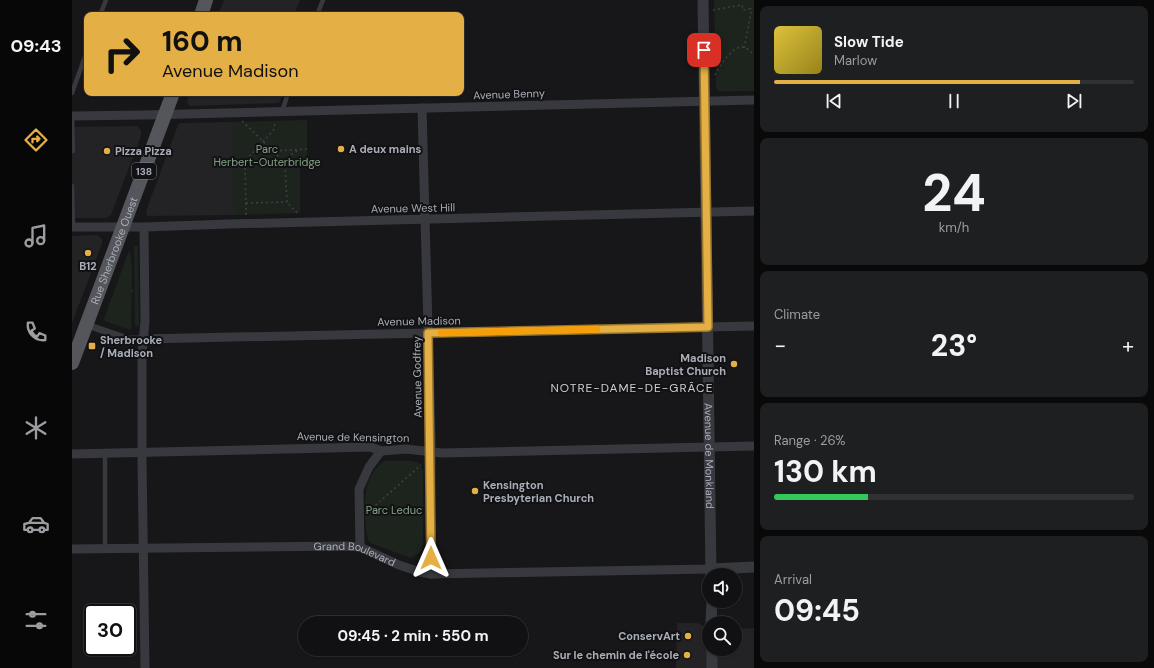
<!DOCTYPE html>
<meta charset="utf-8">
<style>
:root{--surface:#111113;--page:#1e1f21;--text:#f1f3f6;--muted:#9c9da0;--line:#303133;--accent:#e4af44}
body{margin:0;font-family:"DM Sans",sans-serif;background:var(--page);color:var(--text);height:100vh;display:flex;flex-direction:column;font-size:15px;white-space:nowrap}
*{box-sizing:border-box;margin:0}
p{font-size:13px;color:var(--muted)}
.icon{flex:none;width:22px;height:22px;fill:none;stroke:currentColor;stroke-width:2;stroke-linecap:round;stroke-linejoin:round}
.map{position:relative;flex:1;overflow:hidden}
.side{display:flex;flex-direction:column;gap:6px;padding:6px;background:#09090a;width:400px}
.side>*{flex:none}
.banner{position:absolute;left:12px;top:12px;width:380px;height:84px;border-radius:8px;box-shadow:0 1px 3px #0004,0 0 0 1px var(--line);background:#e4af44;color:#111;overflow:hidden}
.fabs{position:absolute;left:630px;top:568px;display:grid;gap:8px}
.fabs a{display:grid;place-items:center;width:40px;height:40px;border-radius:50%;background:var(--surface);box-shadow:0 1px 3px #0004,0 0 0 1px var(--line);font-size:20px}
.speed{position:absolute;left:12px;top:604px;display:flex;gap:8px;font-size:20px;font-weight:700;text-align:center}
.speed>*{display:grid;place-content:center;width:52px;height:52px;border-radius:50%;background:var(--surface);box-shadow:0 1px 3px #0004,0 0 0 1px var(--line);line-height:1}
.speed .limit{border:2px solid #111;border-radius:6px;background:#fff;color:#111}
.pin{position:absolute;display:grid;place-items:center;width:34px;height:34px;color:#fff;margin:-17px;border-radius:8px;box-shadow:0 2px 6px #0006}
.me{position:absolute;width:44px;margin:-22px;rotate:0deg;stroke-linejoin:round;filter:drop-shadow(0 0 3px #0008)}
.turn{display:flex;align-items:center;gap:14px;height:84px;padding:0 12px;font-size:18px}
.turn .icon{width:52px;height:52px;stroke-width:2.5}
.turn b{display:block;font-size:28px;line-height:34px}
.big{font-size:30px;font-weight:700;line-height:1.1}
.side .tile{flex:1;display:flex;flex-direction:column;justify-content:center;gap:6px;min-width:0;padding:0 14px;border-radius:8px;background:var(--page)}
.side .dial{align-items:center;gap:0}
.dial b{font-size:52px;line-height:1}
.song{display:flex;align-items:center;gap:12px}
.cover{width:48px;height:48px;border-radius:6px;background:linear-gradient(135deg,hsl(50 70% 55%),hsl(50 70% 35%))}
.played{height:4px;border-radius:2px;background:linear-gradient(90deg,var(--accent) 85%,var(--line) 85%)}
.keys{display:flex;justify-content:space-around;direction:ltr}
.heat{display:flex;justify-content:space-between;align-items:center;font-size:22px;direction:ltr}
.charge{height:6px;border-radius:3px;background:linear-gradient(90deg,#34c759 26%,var(--line) 0)}
.trip{position:absolute;left:226px;top:616px;width:230px;height:40px;border-radius:20px;background:var(--surface);box-shadow:0 1px 3px #0004,0 0 0 1px var(--line);font-weight:700;line-height:40px;text-align:center}
main{display:flex;flex:1;min-height:0}
.menu{display:flex;flex-direction:column;width:72px;justify-content:space-around;align-items:center;background:#070708;color:var(--muted)}
.menu .icon{width:28px;height:28px}
.menu .current{color:var(--accent)}
.menu b{font-size:18px;color:var(--text)}
.map>svg:first-child{display:block}
.built{fill:#232326}
.green{fill:#1d241e}
.lines{fill:none;stroke-linecap:round;stroke-linejoin:round}
.path{stroke:#3e4044;stroke-width:1.5;stroke-dasharray:2 3;stroke-linecap:butt}
.service{stroke:#38393e;stroke-width:4.5}
.pedestrian{stroke:#38393e;stroke-width:7}
.minor{stroke:#38393e;stroke-width:9}
.tertiary{stroke:#38393e;stroke-width:11}
.primary{stroke:#55565c;stroke-width:14}
.route-casing{stroke:#94722c;stroke-width:10}
.route{stroke:#e4af44;stroke-width:7}
.slow{stroke:#f59e0b;stroke-width:7}
.poi-dot{fill:#e4af44;stroke:#121214;stroke-width:1.5}
.labels{text-anchor:middle;stroke-width:4;stroke-linejoin:round;paint-order:stroke}
.shield{fill:#121214;stroke:#7c7f87;stroke-width:1}
.shield-label{font-size:10px;font-weight:bold;fill:#aaaeb8}
.street-label{font-size:11px;fill:#aaaeb8;stroke:#121214}
.park-label{font-size:11px;fill:#83a185;stroke:#121214}
.poi-label{font-size:11px;font-weight:bold;fill:#aaaeb8;stroke:#121214;text-anchor:start}
.neighbourhood-label{font-size:12px;letter-spacing:1px;fill:#cbcdd4;stroke:#121214}
</style>
<main>
<nav class="menu">
<b>09:43</b>
<svg class="icon current" aria-label="directions" viewBox="0 0 24 24"><path d="M12 3l9 9-9 9-9-9zM9 14v-3h6M13 9l2 2-2 2"/></svg>
<svg class="icon" aria-label="music" viewBox="0 0 24 24"><path d="M9 18V5l10-2v13"/><circle cx="6" cy="18" r="3"/><circle cx="16" cy="16" r="3"/></svg>
<svg class="icon" aria-label="phone" viewBox="0 0 24 24"><path d="M5 4h4l2 5-3 2q2 4 5 5l2-3 5 2v4C11 20 4 13 5 4z"/></svg>
<svg class="icon" aria-label="climate" viewBox="0 0 24 24"><path d="M12 3v18M4 7l16 10M4 17L20 7"/></svg>
<svg class="icon" aria-label="car" viewBox="0 0 24 24"><path d="M5 17H2v-5l4-1 3-4h7l3 4 3 1v5h-3M9 17h6M6 11h13"/><circle cx="7" cy="17" r="2"/><circle cx="17" cy="17" r="2"/></svg>
<svg class="icon" aria-label="filters" viewBox="0 0 24 24"><path d="M4 7h16M4 17h16"/><circle cx="9" cy="7" r="2"/><circle cx="15" cy="17" r="2"/></svg>
</nav>
<div class="map">
<svg width="682" height="668" viewBox="0 0 682 668">
<rect width="100%" height="100%" fill="#171719"/>
<!-- built -->
<path class="built" d="M 152,0 L 228,0 L 222,15 L 146,15 Z
M 117,93 L 211,93 L 207,103 L 119,106 L 116,104 L 115,101 Z
M 161,122 L 162,215 L 75,216 L 74,211 L 106,125 L 109,123 Z
M 65,126 L 69,130 L 69,136 L 39,215 L 34,218 L 0,218 L 0,127 Z
M 25,235 L 30,239 L 30,244 L 0,323 L 0,236 Z
M 605,623 L 625,623 L 637,628 L 637,649 L 663,649 L 663,629 L 682,628 L 682,668 L 604,668 Z"/>
<!-- green -->
<path class="green" d="M 642,0 L 682,0 L 682,91 L 647,91 L 644,89 Z
M 235,120 L 235,160 L 228,166 L 228,213 L 162,215 L 161,122 Z
M 62,246 L 66,246 L 67,326 L 63,326 Z
M 58,252 L 60,267 L 59,330 L 33,321 L 32,319 L 56,253 Z
M 312,461 L 341,461 L 348,464 L 351,471 L 351,544 C 349,552 346,555 339,558 L 298,543 C 292,535 292,498 295,487 C 297,478 304,466 312,461 Z"/>
<g class="lines">
<!-- path -->
<path class="path" d="M 641,10 L 670,5 L 671,10 L 682,8
M 672,48 L 679,13 L 679,8
M 643,75 C 648,66 662,42 674,48 C 677,50 679,53 682,54
M 170,121 L 201,151 L 236,149
M 202,151 L 213,165 L 219,155 L 226,150
M 213,165 L 215,202 L 225,213
M 174,203 L 215,202
M 174,215 L 173,162 L 176,158 L 200,132 L 202,129 L 203,122
M 60,291 L 61,291
M 296,512 L 349,465"/>
<!-- service -->
<path class="service" d="M 28,15 L 34,0
M 245,15 L 251,0
M 0,93 L 15,51
M 210,112 L 216,93
M 0,116 L 1,151
M 0,186 L 1,227
M 33,548 L 33,453"/>
<!-- pedestrian -->
<path class="pedestrian" d="M 15,325 L 56,339 L 71,339"/>
<!-- minor -->
<g class="minor">
<path d="M 350,108 L 359,438 L 359,574"/>
<path d="M 0,116 L 73,115 L 682,100"/>
<path d="M 0,227 L 72,227 L 157,224 L 682,211"/>
<path d="M 72,227 L 73,321 L 70,353 L 70,460 L 73,668"/>
<path d="M 71,339 L 682,326"/>
<path d="M 0,454 L 299,447 L 309,451 L 334,449 L 370,453 L 682,446"/>
<path d="M 288,547 L 287,489 L 297,467 L 309,451"/>
<path id="s1" d="M 0,549 L 275,546 L 288,547 L 327,565 L 348,572 L 359,574 L 639,569"/>
</g>
<!-- tertiary -->
<g class="tertiary">
<path id="s2" d="M 631,0 L 639,575"/>
<path d="M 639,569 L 682,567"/>
<path d="M 639,623 L 640,601"/>
<path d="M 640,649 L 640,668"/>
</g>
<!-- primary -->
<g class="primary">
<path d="M 129,15 L 134,0"/>
<path id="s3" d="M 0,363 L 101,93"/>
</g>
</g>
<g class="lines">
<!-- route casing -->
<g class="route-casing">
<path id="route" d="M 359,558 L 356,333 L 636,327 L 632,50"/>
</g>
<!-- route -->
<use href="#route" class="route"/>
<!-- slow -->
<path class="slow" d="M 369,333 L 525,329"/>
</g>
<!-- markers -->
<g class="poi-dot">
<circle cx="269" cy="149" r="4"/>
<circle cx="35" cy="151" r="4"/>
<circle cx="16" cy="253" r="4"/>
<rect x="16" y="342" width="8" height="8" rx="2"/>
<circle cx="662" cy="364" r="4"/>
<circle cx="403" cy="491" r="4"/>
<circle cx="616" cy="636" r="4"/>
<circle cx="615" cy="655" r="4"/>
</g>
<g class="labels">
<!-- shield labels -->
<rect class="shield" x="60" y="163" width="24" height="16" rx="3"/>
<g class="shield-label">
<text x="72" y="175">138</text>
</g>
<!-- street labels -->
<g class="street-label">
<text transform="translate(437 94) rotate(-2)" y="4">Avenue Benny</text>
<text transform="translate(341 208) rotate(-1)" y="4">Avenue West Hill</text>
<text dy="4" stroke="none"><textPath href="#s3" startOffset="120">Rue Sherbrooke Ouest</textPath></text>
<text transform="translate(347 321) rotate(-1)" y="4">Avenue Madison</text>
<text transform="translate(345 377) rotate(-91)" y="4">Avenue Godfrey</text>
<text transform="translate(281 437) rotate(1)" y="4">Avenue de Kensington</text>
<text dy="4" stroke="none"><textPath href="#s2" startOffset="456">Avenue de Monkland</textPath></text>
<text dy="4" stroke="none"><textPath href="#s1" startOffset="284">Grand Boulevard</textPath></text>
</g>
<!-- park labels -->
<g class="park-label">
<text x="195" y="153">Parc<tspan x="195" dy="13">Herbert-Outerbridge</tspan></text>
<text x="322" y="514">Parc Leduc</text>
</g>
<!-- poi labels -->
<g class="poi-label">
<text x="277" y="153">A deux mains</text>
<text x="43" y="155">Pizza Pizza</text>
<text x="16" y="270" text-anchor="middle">B12</text>
<text x="28" y="344">Sherbrooke<tspan x="28" dy="13">/ Madison</tspan></text>
<text x="654" y="362" text-anchor="end">Madison<tspan x="654" dy="13">Baptist Church</tspan></text>
<text x="411" y="489">Kensington<tspan x="411" dy="13">Presbyterian Church</tspan></text>
<text x="608" y="640" text-anchor="end">ConservArt</text>
<text x="607" y="659" text-anchor="end">Sur le chemin de l'école</text>
</g>
<!-- neighbourhood labels -->
<g class="neighbourhood-label">
<text x="560" y="392">NOTRE-DAME-DE-GRÂCE</text>
</g>
</g>
</svg>
<div class="fabs">
<a><svg class="icon" aria-label="sound" viewBox="0 0 24 24"><path d="M4 9h4l5-4v14l-5-4H4zM17 9q2 3 0 6"/></svg></a>
<a><svg class="icon" aria-label="search" viewBox="0 0 24 24"><circle cx="10" cy="10" r="6"/><path d="M15 15l6 6"/></svg></a>
</div>
<div class="speed"><div class="limit">30</div></div>
<div class="pin" style="left:632px;top:50px;background:#d93025"><svg class="icon" aria-label="arrive" viewBox="0 0 24 24"><path d="M6 21V4h12l-3 4 3 4H6"/></svg></div>
<svg class="me" style="left:359px;top:558px" viewBox="-20 -20 40 40"><path d="M0-17L14 15 0 8-14 15z" fill="#e4af44" stroke="#fff" stroke-width="4"/></svg>
<div class="trip">09:45 · 2 min · 550 m</div>
<div class="banner">
<div class="turn"><svg class="icon" aria-label="right" viewBox="0 0 24 24"><path d="M7 20v-9h11M14 6l5 5-5 5"/></svg><div><b>160 m</b>Avenue Madison</div></div>
</div>
</div>
<section class="side">
<div class="tile">
<div class="song"><i class="cover"></i><div><b>Slow Tide</b><p>Marlow</p></div></div>
<div class="played"></div>
<div class="keys"><svg class="icon" aria-label="previous" viewBox="0 0 24 24"><path d="M18 5L8 12l10 7zM5 5v14"/></svg><svg class="icon" aria-label="pause" viewBox="0 0 24 24"><path d="M8 5v14M16 5v14"/></svg><svg class="icon" aria-label="next" viewBox="0 0 24 24"><path d="M6 5l10 7-10 7zM19 5v14"/></svg></div>
</div>
<div class="tile dial"><b>24</b><p>km/h</p></div>
<div class="tile"><p>Climate</p>
<div class="heat"><a>−</a><b class="big">23°</b><a>+</a></div>
</div>
<div class="tile"><p>Range · 26%</p><b class="big">130 km</b><div class="charge"></div></div>
<div class="tile"><p>Arrival</p><b class="big">09:45</b></div>
</section>
</main>
